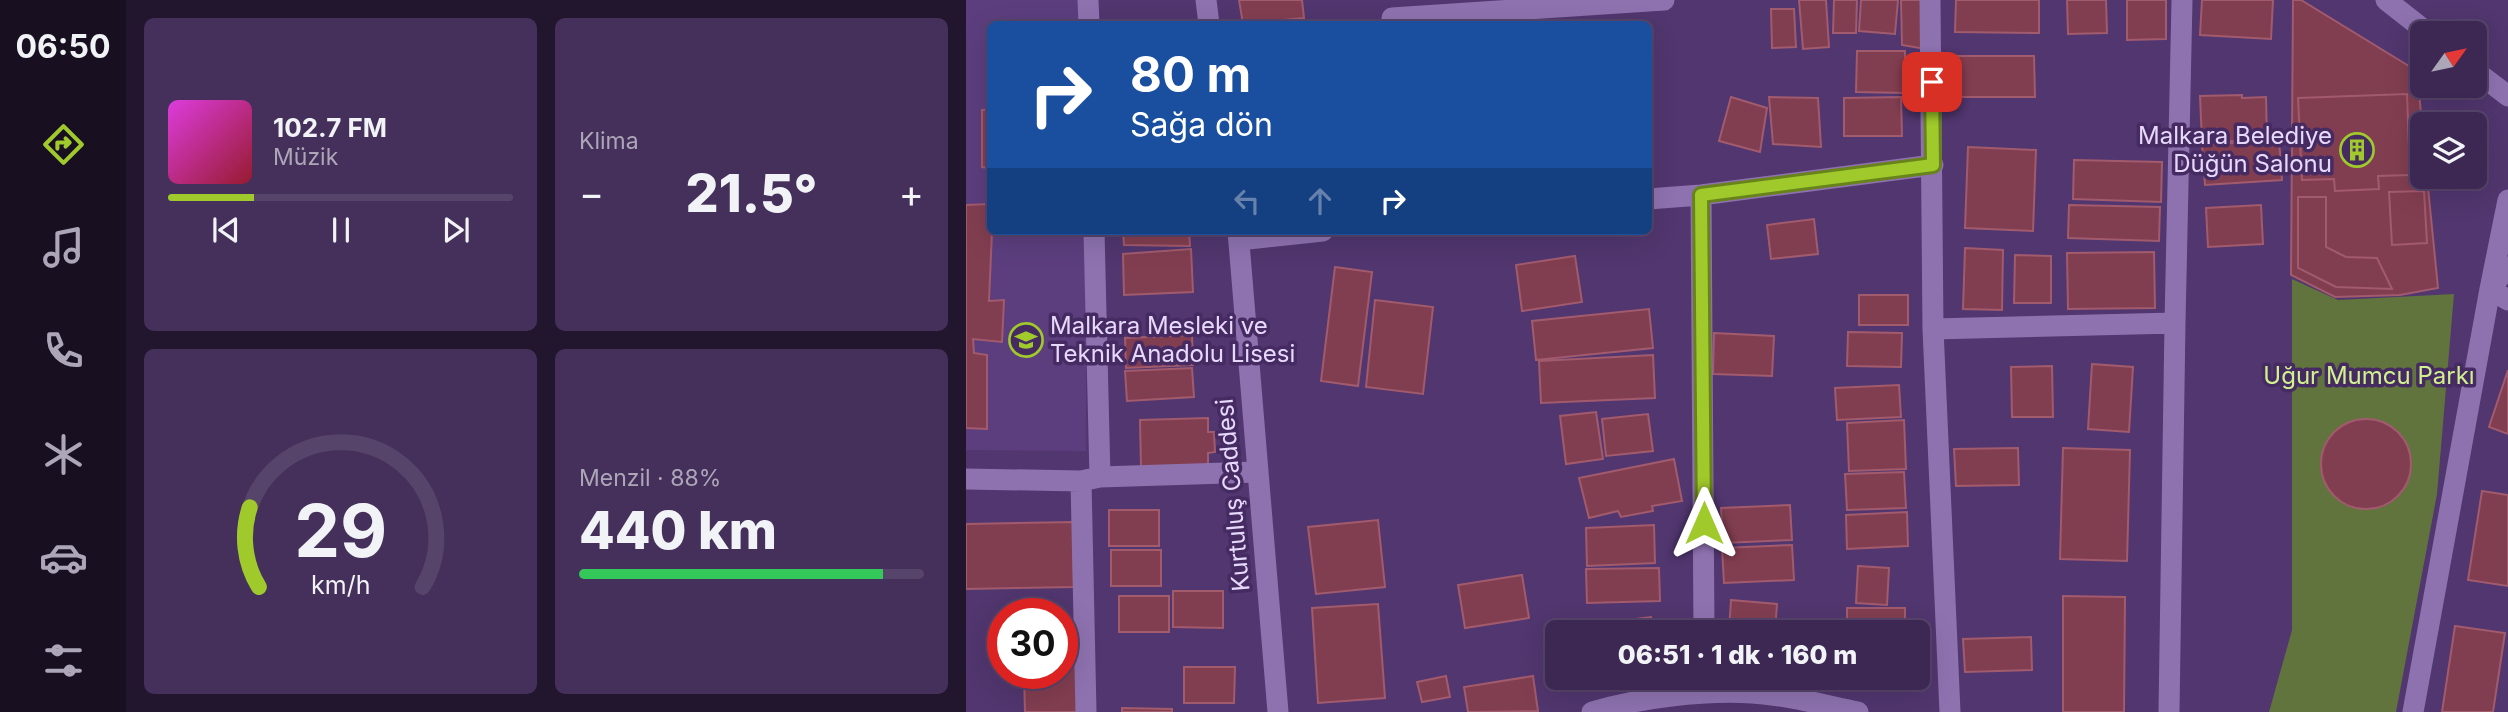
<!DOCTYPE html>
<html lang="tr">
<meta charset="utf-8">
<style>
:root{--surface:#3d2853;--page:#44305a;--text:#f1f3f6;--muted:#ada6b8;--line:#56446a;--accent:#a0c92b}
body{margin:0;font-family:Inter,sans-serif;background:var(--page);color:var(--text);height:100vh;display:flex;flex-direction:column;font-size:26px;white-space:nowrap}
*{box-sizing:border-box;margin:0}
p{font-size:23px;color:var(--muted)}
.icon{flex:none;width:38px;height:38px;fill:none;stroke:currentColor;stroke-width:2;stroke-linecap:round;stroke-linejoin:round}
.map{position:relative;flex:1;overflow:hidden}
.side{display:flex;flex-direction:column;gap:18px;padding:18px;background:#22162e;width:840px}
.side>*{flex:none}
.banner{position:absolute;left:21px;top:21px;width:665px;height:214px;border-radius:10px;box-shadow:0 7px 28px #0002,0 0 0 2px var(--line);background:#1a4fa0;color:#fff;overflow:hidden}
.needle{width:46px;rotate:57deg}
.buttons{position:absolute;left:1444px;top:21px;display:grid;gap:14px}
.buttons a{display:grid;place-items:center;width:77px;height:77px;border-radius:10px;background:var(--surface);box-shadow:0 7px 28px #0002,0 0 0 2px var(--line);font-size:35px}
.speed{position:absolute;left:21px;top:598px;display:flex;gap:14px;font-size:35px;font-weight:700;text-align:center}
.speed>*{display:grid;place-content:center;width:91px;height:91px;border-radius:50%;background:var(--surface);box-shadow:0 7px 28px #0002,0 0 0 2px var(--line);line-height:1}
.speed .limit{border:10px solid #d22;background:#fff;color:#111}
.pin{position:absolute;display:grid;place-items:center;width:60px;height:60px;color:#fff;margin:-30px;border-radius:14px;box-shadow:0 4px 10px #0006}
.me{position:absolute;width:77px;margin:-38px;rotate:0deg;stroke-linejoin:round;filter:drop-shadow(0 0 5px #0008)}
.turn{display:flex;align-items:center;gap:24px;height:147px;padding:0 28px;font-size:32px}
.turn .icon{width:91px;height:91px;stroke-width:2.5}
.turn b{display:block;font-size:49px;line-height:60px}
.lanes{display:flex;align-items:center;height:66px;padding:0 28px;background:#0003;justify-content:center;gap:35px;direction:ltr}
.lanes .off{opacity:.35}
.big{font-size:52px;font-weight:800;line-height:1.1}
.side .card{flex:1;display:flex;flex-direction:column;justify-content:center;gap:10px;min-width:0;padding:0 24px;border-radius:10px;background:var(--page)}
.side .dial{align-items:center;gap:0}
.dial svg{height:182px;overflow:visible;fill:none;stroke:var(--line);stroke-width:7;stroke-linecap:round;text-anchor:middle}
.dial text{fill:var(--text);stroke:none}
.song{display:flex;align-items:center;gap:21px}
.cover{width:84px;height:84px;border-radius:10px;background:linear-gradient(135deg,hsl(300 70% 55%),hsl(350 70% 35%))}
.played{height:7px;border-radius:4px;background:linear-gradient(90deg,var(--accent) 25%,var(--line) 25%)}
.keys{display:flex;justify-content:space-around;direction:ltr}
.heat{display:flex;justify-content:space-between;align-items:center;font-size:38px;direction:ltr}
.charge{height:10px;border-radius:5px;background:linear-gradient(90deg,#34c759 88%,var(--line) 0)}
.side .tiles{flex:1;display:grid;gap:18px;grid-template-columns:repeat(2,1fr)}
.trip{position:absolute;left:579px;top:620px;width:385px;height:70px;border-radius:10px;background:var(--surface);box-shadow:0 7px 28px #0002,0 0 0 2px var(--line);font-weight:800;line-height:70px;text-align:center}
main{display:flex;flex:1;min-height:0}
.menu{display:flex;flex-direction:column;width:126px;justify-content:space-around;align-items:center;background:#181021;color:var(--muted)}
.menu .icon{width:49px;height:49px}
.menu .selected{color:var(--accent)}
.menu b{font-size:32px;color:var(--text)}
.map>svg:first-child{display:block}
.built{fill:#5c3e7e}
.green{fill:#62743e}
.building{fill:#823e51;stroke:#a25a6d;stroke-width:2}
.lines{fill:none;stroke-linecap:round;stroke-linejoin:round}
.street{stroke:#8e72b0;stroke-width:21}
.secondary{stroke:#8e72b0;stroke-width:21}
.route-casing{stroke:#68831c;stroke-width:18}
.route{stroke:#a0c92b;stroke-width:12}
.labels{text-anchor:middle;stroke-width:7;stroke-linejoin:round;paint-order:stroke}
.poi-label{font-size:24px;fill:#e7d9fb;stroke:#462b63;text-anchor:end}
.park-label{font-size:24px;fill:#d0f18d;stroke:#462b63}
.street-label{font-size:24px;fill:#e7d9fb;stroke:#462b63}
</style>
<main>
<nav class="menu">
<b>06:50</b>
<svg class="icon selected" aria-label="directions" viewBox="0 0 24 24"><path d="M12 3l9 9-9 9-9-9zM9 14v-3h6M13 9l2 2-2 2"/></svg>
<svg class="icon" aria-label="music" viewBox="0 0 24 24"><path d="M9 18V5l10-2v13"/><circle cx="6" cy="18" r="3"/><circle cx="16" cy="16" r="3"/></svg>
<svg class="icon" aria-label="phone" viewBox="0 0 24 24"><path d="M5 4h4l2 5-3 2q2 4 5 5l2-3 5 2v4C11 20 4 13 5 4z"/></svg>
<svg class="icon" aria-label="climate" viewBox="0 0 24 24"><path d="M12 3v18M4 7l16 10M4 17L20 7"/></svg>
<svg class="icon" aria-label="car" viewBox="0 0 24 24"><path d="M5 17H2v-5l4-1 3-4h7l3 4 3 1v5h-3M9 17h6M6 11h13"/><circle cx="7" cy="17" r="2"/><circle cx="17" cy="17" r="2"/></svg>
<svg class="icon" aria-label="filters" viewBox="0 0 24 24"><path d="M4 7h16M4 17h16"/><circle cx="9" cy="7" r="2"/><circle cx="15" cy="17" r="2"/></svg>
</nav>
<section class="side">
<div class="tiles">
<div class="card">
<div class="song"><i class="cover"></i><div><b>102.7 FM</b><p>Müzik</p></div></div>
<div class="played"></div>
<div class="keys"><svg class="icon" aria-label="previous" viewBox="0 0 24 24"><path d="M18 5L8 12l10 7zM5 5v14"/></svg><svg class="icon" aria-label="pause" viewBox="0 0 24 24"><path d="M8 5v14M16 5v14"/></svg><svg class="icon" aria-label="next" viewBox="0 0 24 24"><path d="M6 5l10 7-10 7zM19 5v14"/></svg></div>
</div>
<div class="card"><p>Klima</p>
<div class="heat"><a>−</a><b class="big">21.5°</b><a>+</a></div>
</div>
<div class="card dial"><svg viewBox="0 0 100 80">
<path d="M14 69A42 42 0 1 1 86 69"/>
<path d="M14 69A42 42 0 0 1 10 34" stroke="#a0c92b"/>
<text x="50" y="56" font-size="32" font-weight="700">29</text>
<text x="50" y="72" font-size="11">km/h</text>
</svg></div>
<div class="card"><p>Menzil · 88%</p><b class="big">440 km</b><div class="charge"></div></div>
</div>
</section>
<div class="map">
<svg width="1542" height="712" viewBox="0 0 1542 712">
<rect width="100%" height="100%" fill="#51366f"/>
<!-- built -->
<path class="built" d="M 0,0 L 116,0 L 117,24 L 24,24 L 24,231 L 120,231 L 120,451 L 0,450 Z"/>
<!-- green -->
<path class="green" d="M 1326,279 L 1372,300 L 1488,294 L 1471,494 L 1430,712 L 1303,712 L 1326,630 Z"/>
<!-- building -->
<path class="building" d="M 273,0 L 336,0 L 338,18 L 277,24 Z
M 833,0 L 860,0 L 863,47 L 837,49 Z
M 868,0 L 891,0 L 890,33 L 867,33 Z
M 895,0 L 932,0 L 929,34 L 893,31 Z
M 935,0 L 959,0 L 960,49 L 936,45 Z
M 990,0 L 1073,0 L 1073,33 L 989,32 Z
M 1101,0 L 1140,0 L 1141,33 L 1102,34 Z
M 1161,0 L 1200,0 L 1200,39 L 1161,40 Z
M 1236,0 L 1307,0 L 1305,39 L 1234,35 Z
M 1327,0 L 1335,0 L 1451,71 L 1456,124 L 1456,177 L 1461,177 L 1472,288 L 1434,295 L 1369,297 L 1325,275 Z
M 805,9 L 828,9 L 830,47 L 806,48 Z
M 209,20 L 209,24 L 152,24 L 152,22 Z
M 891,51 L 939,51 L 939,93 L 890,92 Z
M 981,56 L 1068,56 L 1069,97 L 980,97 Z
M 1441,94 L 1444,175 L 1412,176 L 1413,189 L 1369,191 L 1368,179 L 1336,180 L 1332,98 Z
M 1276,95 L 1276,98 L 1300,97 L 1301,140 L 1236,142 L 1234,96 Z
M 765,97 L 801,108 L 794,152 L 753,141 Z
M 803,97 L 852,98 L 855,147 L 807,144 Z
M 935,97 L 936,136 L 878,136 L 878,98 Z
M 16,110 L 24,110 L 24,168 L 16,167 Z
M 1313,140 L 1316,180 L 1239,185 L 1236,145 Z
M 1002,147 L 1070,150 L 1067,231 L 999,228 Z
M 1108,160 L 1196,162 L 1195,202 L 1107,199 Z
M 1458,191 L 1461,243 L 1426,245 L 1423,192 Z
M 1332,197 L 1360,197 L 1360,247 L 1380,257 L 1411,258 L 1426,289 L 1370,287 L 1332,268 Z
M 24,204 L 24,231 L 26,231 L 23,301 L 38,300 L 36,342 L 7,339 L 8,353 L 21,355 L 21,429 L 0,428 L 0,205 Z
M 1103,205 L 1194,207 L 1193,241 L 1102,238 Z
M 1295,205 L 1297,244 L 1242,247 L 1240,208 Z
M 848,219 L 852,254 L 805,259 L 801,225 Z
M 157,231 L 223,231 L 224,246 L 158,245 Z
M 999,248 L 1037,250 L 1036,310 L 997,309 Z
M 225,249 L 227,292 L 158,295 L 157,254 Z
M 1188,252 L 1189,308 L 1102,309 L 1101,253 Z
M 1049,255 L 1085,256 L 1085,303 L 1048,303 Z
M 609,256 L 616,302 L 556,311 L 550,265 Z
M 369,267 L 406,272 L 392,386 L 355,381 Z
M 893,295 L 942,295 L 942,325 L 893,325 Z
M 409,300 L 467,307 L 457,394 L 400,387 Z
M 683,309 L 687,348 L 570,360 L 566,321 Z
M 882,332 L 936,333 L 935,367 L 881,366 Z
M 748,333 L 808,336 L 806,376 L 747,374 Z
M 226,335 L 227,365 L 160,368 L 159,338 Z
M 687,355 L 689,398 L 575,403 L 573,361 Z
M 1126,364 L 1167,367 L 1163,432 L 1122,429 Z
M 1086,366 L 1087,417 L 1046,417 L 1045,367 Z
M 226,368 L 228,397 L 161,401 L 159,371 Z
M 1542,370 L 1542,434 L 1523,427 Z
M 933,385 L 935,417 L 871,420 L 869,388 Z
M 630,412 L 637,459 L 600,464 L 594,416 Z
M 682,414 L 687,451 L 640,456 L 636,419 Z
M 242,418 L 242,432 L 248,432 L 249,452 L 242,453 L 242,467 L 175,468 L 174,420 Z
M1355 464a45 45 0 1 1 90 0a45 45 0 1 1-90 0Z
M 938,420 L 940,469 L 883,471 L 881,423 Z
M 1052,448 L 1053,485 L 990,486 L 988,449 Z
M 1097,448 L 1164,450 L 1161,561 L 1094,559 Z
M 708,459 L 716,501 L 686,506 L 687,511 L 655,517 L 652,511 L 623,518 L 613,478 Z
M 938,472 L 940,508 L 881,510 L 879,474 Z
M 1516,491 L 1542,495 L 1542,586 L 1502,580 Z
M 824,505 L 826,540 L 757,543 L 755,508 Z
M 143,510 L 193,510 L 193,546 L 143,546 Z
M 941,512 L 942,546 L 881,549 L 880,515 Z
M 412,520 L 419,587 L 350,594 L 342,527 Z
M 107,522 L 108,587 L 0,589 L 0,524 Z
M 688,525 L 689,563 L 621,566 L 620,528 Z
M 826,545 L 828,580 L 758,583 L 756,548 Z
M 145,550 L 195,550 L 195,586 L 145,586 Z
M 892,566 L 923,568 L 921,605 L 890,603 Z
M 693,568 L 694,601 L 621,603 L 620,569 Z
M 556,575 L 563,618 L 499,628 L 492,585 Z
M 207,591 L 257,591 L 257,628 L 207,627 Z
M 153,596 L 203,596 L 203,632 L 153,632 Z
M 1097,596 L 1159,597 L 1158,712 L 1097,712 Z
M 765,600 L 811,604 L 809,632 L 763,630 Z
M 412,604 L 419,698 L 352,703 L 346,608 Z
M 881,608 L 939,608 L 939,632 L 881,632 Z
M 685,617 L 688,632 L 662,632 L 660,620 Z
M 1489,626 L 1539,633 L 1527,712 L 1476,712 Z
M 1065,637 L 1066,670 L 999,672 L 997,639 Z
M 117,660 L 118,712 L 59,712 L 58,674 L 96,674 L 96,661 Z
M 218,667 L 269,667 L 268,703 L 218,703 Z
M 480,676 L 484,697 L 456,702 L 451,682 Z
M 567,676 L 572,711 L 502,712 L 498,687 Z
M 156,708 L 206,709 L 206,712 L 156,712 Z"/>
<g class="lines">
<!-- street -->
<path class="street" d="M 122,0 L 123,24
M 964,0 L 967,329 L 984,712
M 1420,0 L 1462,33
M 426,18 L 698,0
M 1508,70 L 1542,96
M 735,195 L 738,632
M 682,199 L 735,195 L 967,165
M 1542,200 L 1524,289 L 1542,300
M 273,240 L 357,231
M 967,329 L 1209,323 L 1216,0
M 134,477 L 291,472
M 0,479 L 115,481
M 120,712 L 115,481 L 134,477 L 128,231
M 626,712 C 673,698 737,690 786,693 C 822,695 857,705 892,712
M 1203,712 L 1209,323
M 1447,712 L 1524,289 L 1542,267"/>
<!-- secondary -->
<path class="secondary" d="M 240,0 L 243,24
M 272,231 L 312,712"/>
</g>
<g class="lines">
<!-- route casing -->
<g class="route-casing">
<path id="route" d="M 738,523 L 735,195 L 967,165 L 966,82"/>
</g>
<!-- route -->
<use href="#route" class="route"/>
</g>
<!-- icons -->
<defs>
<g id="building-ring" transform="scale(1.75)"><circle r="9.5" fill="#462b63" stroke="#a0c92b" stroke-width="1.5"/><path d="M-4-6H4V6H1V3H-1V6H-4ZM-2.5-4.3h1.7v1.8h-1.7ZM.8-4.3h1.7v1.8H.8ZM-2.5-1h1.7V.8h-1.7ZM.8-1h1.7V.8H.8Z" fill="#a0c92b"/></g>
<g id="school-ring" transform="scale(1.75)"><circle r="9.5" fill="#462b63" stroke="#a0c92b" stroke-width="1.5"/><path d="M0-5L7-2L0 1L-7-2ZM-4 1L0 2.5L4 1V4Q0 6-4 4Z" fill="#a0c92b"/></g>
</defs>
<g fill-rule="evenodd">
<use href="#building-ring" x="1391" y="150"/>
<use href="#school-ring" x="60" y="340"/>
</g>
<g class="labels">
<!-- poi labels -->
<g class="poi-label">
<text x="1366" y="144">Malkara Belediye<tspan x="1366" dy="28">Düğün Salonu</tspan></text>
<text x="84" y="334" text-anchor="start">Malkara Mesleki ve<tspan x="84" dy="28">Teknik Anadolu Lisesi</tspan></text>
</g>
<!-- park labels -->
<g class="park-label">
<text x="1403" y="384">Uğur Mumcu Parkı</text>
</g>
<!-- street labels -->
<g class="street-label">
<text transform="translate(267 495) rotate(-95)" y="8">Kurtuluş Caddesi</text>
</g>
</g>
</svg>
<div class="buttons">
<a><svg class="needle" viewBox="-14 -14 28 28"><path d="M0-13l5 13h-10z" fill="#e53935"/><path d="M0 13l5-13h-10z" fill="#ada6b8"/></svg></a>
<a><svg class="icon" aria-label="layers" viewBox="0 0 24 24"><path d="M12 4l9 5-9 5-9-5zM3 14l9 5 9-5"/></svg></a>
</div>
<div class="speed"><div class="limit">30</div></div>
<div class="pin" style="left:966px;top:82px;background:#d93025"><svg class="icon" aria-label="arrive" viewBox="0 0 24 24"><path d="M6 21V4h12l-3 4 3 4H6"/></svg></div>
<svg class="me" style="left:738px;top:523px" viewBox="-20 -20 40 40"><path d="M0-17L14 15 0 8-14 15z" fill="#a0c92b" stroke="#fff" stroke-width="4"/></svg>
<div class="trip">06:51 · 1 dk · 160 m</div>
<div class="banner">
<div class="turn"><svg class="icon" aria-label="right" viewBox="0 0 24 24"><path d="M7 20v-9h11M14 6l5 5-5 5"/></svg><div><b>80 m</b>Sağa dön</div></div>
<div class="lanes"><svg class="icon off" aria-label="left" viewBox="0 0 24 24"><path d="M17 20v-9H6M10 6l-5 5 5 5"/></svg><svg class="icon off" aria-label="ahead" viewBox="0 0 24 24"><path d="M12 20V5M6 11l6-6 6 6"/></svg><svg class="icon" aria-label="right" viewBox="0 0 24 24"><path d="M7 20v-9h11M14 6l5 5-5 5"/></svg></div>
</div>
</div>
</main>
